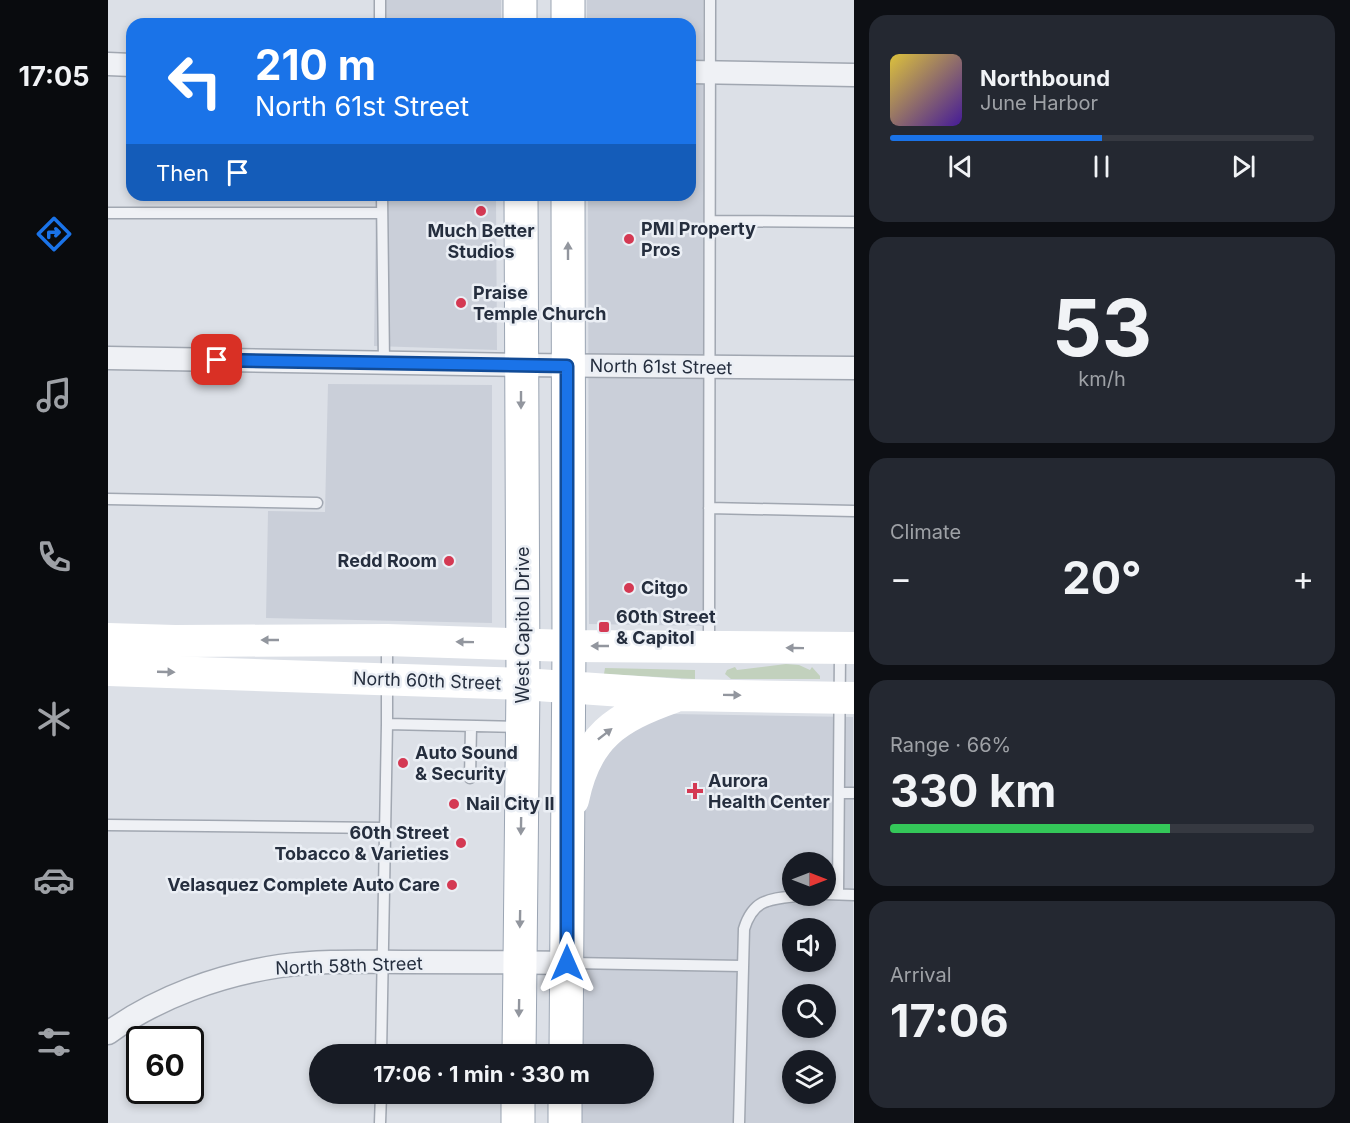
<!DOCTYPE html>
<meta charset="utf-8">
<style>
:root{--surface:#171b24;--page:#242831;--text:#f1f3f6;--muted:#9ea1a6;--line:#363941;--accent:#1a73e8}
body{margin:0;font-family:Inter,sans-serif;background:var(--page);color:var(--text);height:100vh;display:flex;flex-direction:column;font-size:22px;white-space:nowrap}
*{box-sizing:border-box;margin:0}
p{font-size:20px;color:var(--muted)}
.icon{flex:none;width:33px;height:33px;fill:none;stroke:currentColor;stroke-width:2;stroke-linecap:round;stroke-linejoin:round}
.map{position:relative;flex:1;overflow:hidden}
.panel{display:flex;flex-direction:column;gap:15px;padding:15px;background:#0d0f14;width:496px}
.panel>*{flex:none}
.top-card{position:absolute;left:18px;top:18px;width:570px;height:183px;border-radius:18px;box-shadow:0 3px 9px #0003;background:#1a73e8;color:#fff;overflow:hidden}
.needle{width:39px;rotate:90deg}
.tools{position:absolute;left:674px;top:852px;display:grid;gap:12px}
.tools a{display:grid;place-items:center;width:54px;height:54px;border-radius:50%;background:var(--surface);box-shadow:0 3px 9px #0003;font-size:30px}
.speed{position:absolute;left:18px;top:1026px;display:flex;gap:12px;font-size:30px;font-weight:700;text-align:center}
.speed>*{display:grid;place-content:center;width:78px;height:78px;border-radius:50%;background:var(--surface);box-shadow:0 3px 9px #0003;line-height:1}
.speed .limit{border:3px solid #111;border-radius:9px;background:#fff;color:#111}
.pin{position:absolute;display:grid;place-items:center;width:51px;height:51px;color:#fff;margin:-26px;border-radius:12px;box-shadow:0 3px 9px #0006}
.me{position:absolute;width:66px;margin:-33px;rotate:0deg;stroke-linejoin:round;filter:drop-shadow(0 0 4px #0008)}
.turn{display:flex;align-items:center;gap:21px;height:126px;padding:0 30px;font-size:27px}
.turn .icon{width:78px;height:78px;stroke-width:2.5}
.turn b{display:block;font-size:42px;line-height:51px}
.then{display:flex;align-items:center;height:57px;padding:0 30px;background:#0003;gap:12px;font-size:22px}
.big{font-size:45px;font-weight:700;line-height:1.1}
.panel .widget{flex:1;display:flex;flex-direction:column;justify-content:center;gap:9px;min-width:0;padding:0 21px;border-radius:18px;background:var(--page)}
.panel .dial{align-items:center;gap:0}
.dial b{font-size:78px;line-height:1}
.song{display:flex;align-items:center;gap:18px}
.cover{width:72px;height:72px;border-radius:9px;background:linear-gradient(135deg,hsl(50 70% 55%),hsl(260 70% 35%))}
.played{height:6px;border-radius:3px;background:linear-gradient(90deg,var(--accent) 50%,var(--line) 50%)}
.keys{display:flex;justify-content:space-around;direction:ltr}
.heat{display:flex;justify-content:space-between;align-items:center;font-size:33px;direction:ltr}
.charge{height:9px;border-radius:4px;background:linear-gradient(90deg,#34c759 66%,var(--line) 0)}
.trip{position:absolute;left:201px;top:1044px;width:345px;height:60px;border-radius:30px;background:var(--surface);box-shadow:0 3px 9px #0003;font-weight:700;line-height:60px;text-align:center}
main{display:flex;flex:1;min-height:0}
.tab-bar{display:flex;flex-direction:column;width:108px;justify-content:space-around;align-items:center;background:#090b0e;color:var(--muted)}
.tab-bar .icon{width:42px;height:42px}
.tab-bar .on{color:var(--accent)}
.tab-bar b{font-size:27px;color:var(--text)}
.map>svg:first-child{display:block}
.built{fill:#cacfd9;fill-rule:evenodd}
.green{fill:#c2d1bd}
.lines{fill:none;stroke-linecap:round;stroke-linejoin:round}
.service-casing{stroke:#a1a7b1;stroke-width:13}
.minor-casing{stroke:#a1a7b1;stroke-width:25}
.primary-casing{stroke:#9ba5b3;stroke-width:35}
.service{stroke:#eff1f5;stroke-width:10}
.minor{stroke:#eff1f5;stroke-width:22}
.secondary{stroke:#fff;stroke-width:32}
.primary{stroke:#fff;stroke-width:33}
.oneway{fill:#92969e}
.route-casing{stroke:#114b97;stroke-width:15}
.route{stroke:#1a73e8;stroke-width:10}
.poi-dot{fill:#d43953;stroke:#ebeff5;stroke-width:2}
.labels{text-anchor:middle;stroke-width:5;stroke-linejoin:round;paint-order:stroke}
.poi-label{font-size:18px;font-weight:bold;fill:#252e3e;stroke:#ebeff5;text-anchor:start}
.street-label{font-size:18px;fill:#252e3e;stroke:#ebeff5}
</style>
<main>
<nav class="tab-bar">
<b>17:05</b>
<svg class="icon on" aria-label="directions" viewBox="0 0 24 24"><path d="M12 3l9 9-9 9-9-9zM9 14v-3h6M13 9l2 2-2 2"/></svg>
<svg class="icon" aria-label="music" viewBox="0 0 24 24"><path d="M9 18V5l10-2v13"/><circle cx="6" cy="18" r="3"/><circle cx="16" cy="16" r="3"/></svg>
<svg class="icon" aria-label="phone" viewBox="0 0 24 24"><path d="M5 4h4l2 5-3 2q2 4 5 5l2-3 5 2v4C11 20 4 13 5 4z"/></svg>
<svg class="icon" aria-label="climate" viewBox="0 0 24 24"><path d="M12 3v18M4 7l16 10M4 17L20 7"/></svg>
<svg class="icon" aria-label="car" viewBox="0 0 24 24"><path d="M5 17H2v-5l4-1 3-4h7l3 4 3 1v5h-3M9 17h6M6 11h13"/><circle cx="7" cy="17" r="2"/><circle cx="17" cy="17" r="2"/></svg>
<svg class="icon" aria-label="filters" viewBox="0 0 24 24"><path d="M4 7h16M4 17h16"/><circle cx="9" cy="7" r="2"/><circle cx="15" cy="17" r="2"/></svg>
</nav>
<div class="map">
<svg width="746" height="1123" viewBox="0 0 746 1123">
<rect width="100%" height="100%" fill="#dce0e7"/>
<!-- built -->
<path class="built" d="M 269,0 L 393,0 L 393,24 L 269,24 Z
M 479,0 L 595,0 L 595,626 L 481,624 L 480,195 L 582,195 L 582,24 L 479,24 Z
M 268,198 L 388,199 L 389,350 L 266,346 Z
M 220,384 L 384,385 L 384,623 L 158,618 L 160,511 L 217,512 Z
M 564,714 L 745,717 L 745,1123 L 474,1123 L 474,1094 L 536,1094 L 536,1054 L 474,1054 L 477,789 L 512,734 ZM 684,862 L 717,862 L 717,896 L 684,896 ZM 684,928 L 717,928 L 717,962 L 684,962 ZM 684,994 L 717,994 L 717,1028 L 684,1028 ZM 684,1060 L 717,1060 L 717,1094 L 684,1094 Z"/>
<!-- green -->
<path class="green" d="M 678,664 L 691,665 L 702,670 L 704,667 L 712,676 L 712,679 L 623,679 L 617,674 L 619,670 L 627,667 L 629,670 Z
M 497,668 L 587,670 L 587,679 L 496,674 Z"/>
<g class="lines">
<!-- service casing -->
<g class="service-casing">
<path id="service" d="M 272,0 L 272,24
M 274,195 L 276,363
M 0,213 L 274,213
M 602,221 L 746,222
M 0,499 L 209,503
M 601,508 L 746,511
M 601,645 L 602,0
M 279,724 L 411,727
M 362,778 L 363,727
M 731,793 L 746,793
M 0,825 L 277,828
M 717,894 L 746,895
M 730,894 L 732,652
M 463,963 L 634,966
M 273,1054 L 279,724 L 279,644
M 272,1123 L 273,1094
M 631,1123 L 636,929 C 645,900 660,899 688,896"/>
</g>
<!-- minor casing -->
<g class="minor-casing">
<path id="minor" d="M 0,64 L 24,65
M 582,72 L 746,75
M 0,358 L 413,365 L 746,368
M 0,1033 C 50,997 112,975 172,966 C 214,960 258,962 300,962 C 353,962 406,962 459,963"/>
</g>
<!-- primary casing -->
<g class="primary-casing">
<path id="primary" d="M 412,0 L 412,24
M 460,24 L 460,0
M 411,1054 L 415,684 L 413,195
M 458,1054 L 461,646 L 460,195
M 410,1123 L 410,1094
M 457,1123 L 457,1094"/>
</g>
<!-- service -->
<use href="#service" class="service"/>
<!-- minor -->
<use href="#minor" class="minor"/>
<!-- secondary -->
<path class="secondary" d="M 0,639 L 67,641 L 279,640 L 461,646 L 746,648
M 0,670 L 415,684 L 572,695 L 746,698
M 465,800 C 478,737 507,718 566,697"/>
<!-- primary -->
<use href="#primary" class="primary"/>
</g>
<!-- one-way arrows -->
<defs><path id="oneway-solid" d="M-6-.8H1V-3.2L6.5 0L1 3.2V.8H-6Z" transform="scale(1.5)"/></defs>
<g class="oneway">
<use href="#oneway-solid" transform="translate(460 251) rotate(-90)"/>
<use href="#oneway-solid" transform="translate(413 400) rotate(90)"/>
<use href="#oneway-solid" transform="translate(162 640) rotate(180)"/>
<use href="#oneway-solid" transform="translate(357 642) rotate(-179)"/>
<use href="#oneway-solid" transform="translate(492 646) rotate(180)"/>
<use href="#oneway-solid" transform="translate(687 648) rotate(-179)"/>
<use href="#oneway-solid" transform="translate(58 672) rotate(2)"/>
<use href="#oneway-solid" transform="translate(624 695) rotate(1)"/>
<use href="#oneway-solid" transform="translate(497 734) rotate(-38)"/>
<use href="#oneway-solid" transform="translate(413 826) rotate(91)"/>
<use href="#oneway-solid" transform="translate(412 919) rotate(91)"/>
<use href="#oneway-solid" transform="translate(411 1008) rotate(91)"/>
</g>
<g class="lines">
<!-- route casing -->
<g class="route-casing">
<path id="route" d="M 109,360 L 459,366 L 459,963"/>
</g>
<!-- route -->
<use href="#route" class="route"/>
</g>
<!-- markers -->
<g class="poi-dot">
<circle cx="373" cy="211" r="6"/>
<circle cx="521" cy="239" r="6"/>
<circle cx="353" cy="303" r="6"/>
<circle cx="341" cy="561" r="6"/>
<circle cx="521" cy="588" r="6"/>
<rect x="490" y="621" width="12" height="12" rx="3"/>
<circle cx="295" cy="763" r="6"/>
<path d="M584 782h6v6h6v6h-6v6h-6v-6h-6v-6h6z"/>
<circle cx="346" cy="804" r="6"/>
<circle cx="353" cy="843" r="6"/>
<circle cx="344" cy="885" r="6"/>
</g>
<g class="labels">
<!-- poi labels -->
<g class="poi-label">
<text x="533" y="235">PMI Property<tspan x="533" dy="21">Pros</tspan></text>
<text x="373" y="237" text-anchor="middle">Much Better<tspan x="373" dy="21">Studios</tspan></text>
<text x="365" y="299">Praise<tspan x="365" dy="21">Temple Church</tspan></text>
<text x="329" y="567" text-anchor="end">Redd Room</text>
<text x="533" y="594">Citgo</text>
<text x="508" y="623">60th Street<tspan x="508" dy="21">&amp; Capitol</tspan></text>
<text x="307" y="759">Auto Sound<tspan x="307" dy="21">&amp; Security</tspan></text>
<text x="600" y="787">Aurora<tspan x="600" dy="21">Health Center</tspan></text>
<text x="358" y="810">Nail City II</text>
<text x="341" y="839" text-anchor="end">60th Street<tspan x="341" dy="21">Tobacco &amp; Varieties</tspan></text>
<text x="332" y="891" text-anchor="end">Velasquez Complete Auto Care</text>
</g>
<!-- street labels -->
<g class="street-label">
<text transform="translate(553 367) rotate(1)" y="6">North 61st Street</text>
<text transform="translate(415 625) rotate(-90)" y="6">West Capitol Drive</text>
<text transform="translate(319 681) rotate(2)" y="6">North 60th Street</text>
<text transform="translate(241 966) rotate(-2)" y="6">North 58th Street</text>
</g>
</g>
</svg>
<div class="tools">
<a><svg class="needle" viewBox="-14 -14 28 28"><path d="M0-13l5 13h-10z" fill="#e53935"/><path d="M0 13l5-13h-10z" fill="#9ea1a6"/></svg></a>
<a><svg class="icon" aria-label="sound" viewBox="0 0 24 24"><path d="M4 9h4l5-4v14l-5-4H4zM17 9q2 3 0 6"/></svg></a>
<a><svg class="icon" aria-label="search" viewBox="0 0 24 24"><circle cx="10" cy="10" r="6"/><path d="M15 15l6 6"/></svg></a>
<a><svg class="icon" aria-label="layers" viewBox="0 0 24 24"><path d="M12 4l9 5-9 5-9-5zM3 14l9 5 9-5"/></svg></a>
</div>
<div class="speed"><div class="limit">60</div></div>
<div class="pin" style="left:109px;top:360px;background:#d93025"><svg class="icon" aria-label="arrive" viewBox="0 0 24 24"><path d="M6 21V4h12l-3 4 3 4H6"/></svg></div>
<svg class="me" style="left:459px;top:963px" viewBox="-20 -20 40 40"><path d="M0-17L14 15 0 8-14 15z" fill="#1a73e8" stroke="#fff" stroke-width="4"/></svg>
<div class="trip">17:06 · 1 min · 330 m</div>
<div class="top-card">
<div class="turn"><svg class="icon" aria-label="left" viewBox="0 0 24 24"><path d="M17 20v-9H6M10 6l-5 5 5 5"/></svg><div><b>210 m</b>North 61st Street</div></div>
<div class="then">Then<svg class="icon" aria-label="arrive" viewBox="0 0 24 24"><path d="M6 21V4h12l-3 4 3 4H6"/></svg></div>
</div>
</div>
<section class="panel">
<div class="widget">
<div class="song"><i class="cover"></i><div><b>Northbound</b><p>June Harbor</p></div></div>
<div class="played"></div>
<div class="keys"><svg class="icon" aria-label="previous" viewBox="0 0 24 24"><path d="M18 5L8 12l10 7zM5 5v14"/></svg><svg class="icon" aria-label="pause" viewBox="0 0 24 24"><path d="M8 5v14M16 5v14"/></svg><svg class="icon" aria-label="next" viewBox="0 0 24 24"><path d="M6 5l10 7-10 7zM19 5v14"/></svg></div>
</div>
<div class="widget dial"><b>53</b><p>km/h</p></div>
<div class="widget"><p>Climate</p>
<div class="heat"><a>−</a><b class="big">20°</b><a>+</a></div>
</div>
<div class="widget"><p>Range · 66%</p><b class="big">330 km</b><div class="charge"></div></div>
<div class="widget"><p>Arrival</p><b class="big">17:06</b></div>
</section>
</main>
